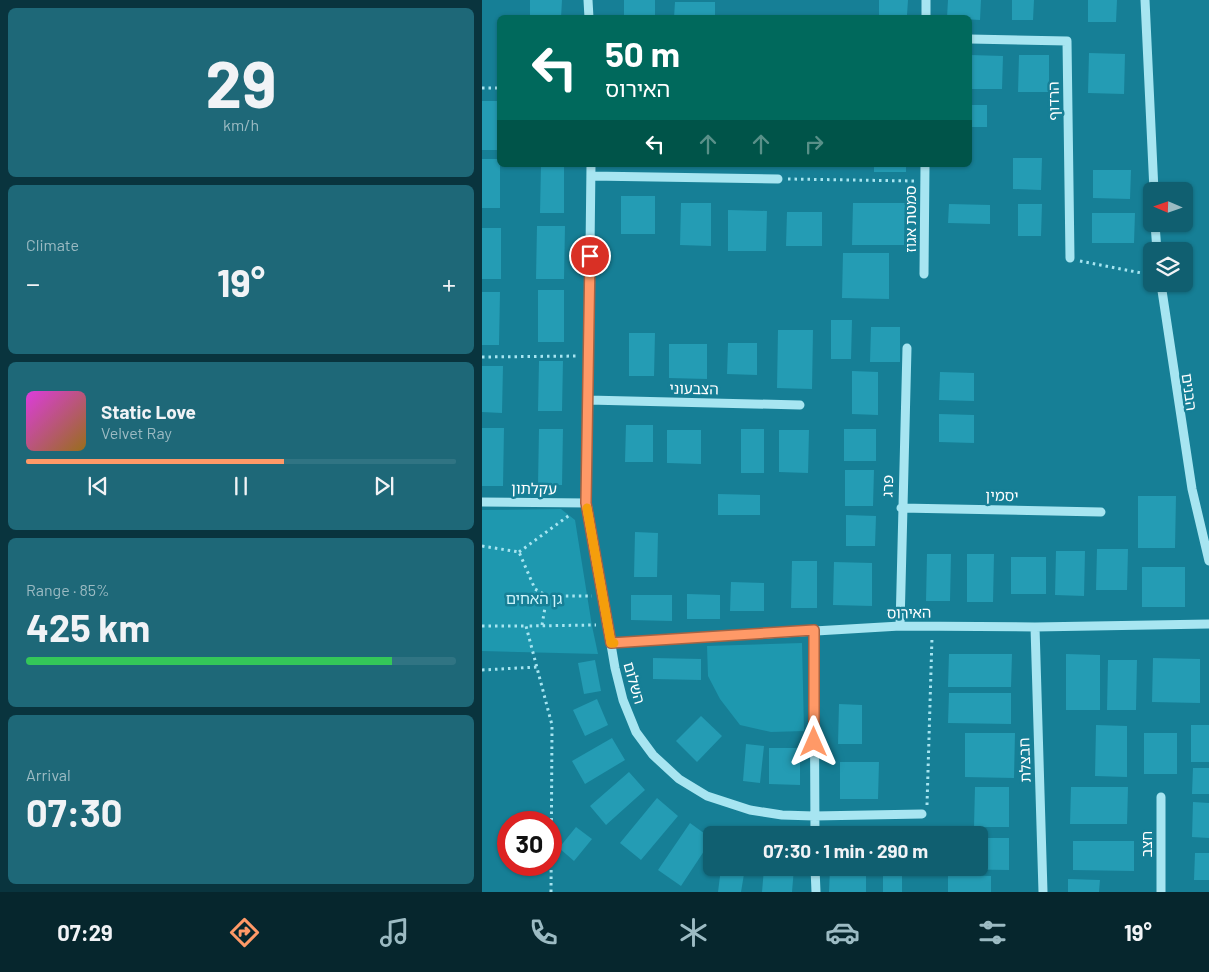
<!DOCTYPE html>
<meta charset="utf-8">
<style>
:root{--surface:#105f70;--page:#1e6878;--text:#f1f3f6;--muted:#9cbbc3;--line:#307483;--accent:#ff9967}
body{margin:0;font-family:Barlow,"Noto Sans Hebrew",sans-serif;background:var(--page);color:var(--text);height:100vh;display:flex;flex-direction:column;font-size:19px;white-space:nowrap}
*{box-sizing:border-box;margin:0}
p{font-size:16px;color:var(--muted)}
.icon{flex:none;width:28px;height:28px;fill:none;stroke:currentColor;stroke-width:2;stroke-linecap:round;stroke-linejoin:round}
.map{position:relative;flex:1;overflow:hidden}
.details{display:flex;flex-direction:column;gap:8px;padding:8px;background:#09343e;width:482px}
.details>*{flex:none}
.top-card{position:absolute;left:15px;top:15px;width:475px;height:152px;border-radius:8px;box-shadow:0 1px 4px #0004;background:#00695c;color:#fff;overflow:hidden}
.needle{width:32px;rotate:272deg}
.buttons{position:absolute;left:661px;top:182px;display:grid;gap:10px}
.buttons a{display:grid;place-items:center;width:50px;height:50px;border-radius:8px;background:var(--surface);box-shadow:0 1px 4px #0004;font-size:25px}
.speed{position:absolute;left:15px;top:811px;display:flex;gap:10px;font-size:25px;font-weight:700;text-align:center}
.speed>*{display:grid;place-content:center;width:65px;height:65px;border-radius:50%;background:var(--surface);box-shadow:0 1px 4px #0004;line-height:1}
.speed .limit{border:8px solid #d22;background:#fff;color:#111}
.pin{position:absolute;display:grid;place-items:center;width:42px;height:42px;color:#fff;margin:-21px;border:2px solid #fff;border-radius:50%;box-shadow:0 1px 5px #0007}
.me{position:absolute;width:55px;margin:-28px;rotate:0deg;stroke-linejoin:round;filter:drop-shadow(0 0 4px #0008)}
.turn{display:flex;align-items:center;gap:18px;height:105px;padding:0 25px;font-size:22px}
.turn .icon{width:65px;height:65px;stroke-width:2.5}
.turn b{display:block;font-size:35px;line-height:42px}
.lanes{display:flex;align-items:center;height:48px;padding:0 25px;background:#0003;justify-content:center;gap:25px;direction:ltr}
.lanes .off{opacity:.35}
.big{font-size:38px;font-weight:700;line-height:1.1}
.details .tile{flex:1;display:flex;flex-direction:column;justify-content:center;gap:8px;min-width:0;padding:0 18px;border-radius:8px;background:var(--page)}
.details .dial{align-items:center;gap:0}
.dial b{font-size:65px;line-height:1}
.song{display:flex;align-items:center;gap:15px}
.cover{width:60px;height:60px;border-radius:8px;background:linear-gradient(135deg,hsl(300 70% 55%),hsl(40 70% 35%))}
.played{height:5px;border-radius:2px;background:linear-gradient(90deg,var(--accent) 60%,var(--line) 60%)}
.keys{display:flex;justify-content:space-around;direction:ltr}
.heat{display:flex;justify-content:space-between;align-items:center;font-size:28px;direction:ltr}
.charge{height:8px;border-radius:4px;background:linear-gradient(90deg,#34c759 85%,var(--line) 0)}
.trip{position:absolute;left:221px;top:826px;width:285px;height:50px;border-radius:8px;background:var(--surface);box-shadow:0 1px 4px #0004;font-weight:700;line-height:50px;text-align:center}
.tab-bar{display:flex;height:80px;justify-content:space-around;align-items:center;background:#06262d;color:var(--muted)}
.tab-bar .icon{width:35px;height:35px}
.tab-bar .selected{color:var(--accent)}
.tab-bar b{font-size:22px;color:var(--text)}
main{display:flex;flex:1;min-height:0}
.map>svg:first-child{display:block}
.green{fill:#1e98af}
.building{fill:#249cb4}
.lines{fill:none;stroke-linecap:round;stroke-linejoin:round}
.path{stroke:#a7e5f1;stroke-width:3;stroke-dasharray:2.5 4;stroke-linecap:butt}
.minor{stroke:#a7e5f1;stroke-width:9}
.route-casing{stroke:#a66343;stroke-width:12}
.route{stroke:#ff9967;stroke-width:9}
.slow{stroke:#f59e0b;stroke-width:9}
.labels{text-anchor:middle;stroke-width:5;stroke-linejoin:round;paint-order:stroke}
.street-label{font-size:15px;fill:#fff;stroke:#167f96}
.park-label{font-size:15px;fill:#cef5fc;stroke:#167f96}
</style>
<main>
<section class="details">
<div class="tile dial"><b>29</b><p>km/h</p></div>
<div class="tile"><p>Climate</p>
<div class="heat"><a>−</a><b class="big">19°</b><a>+</a></div>
</div>
<div class="tile">
<div class="song"><i class="cover"></i><div><b>Static Love</b><p>Velvet Ray</p></div></div>
<div class="played"></div>
<div class="keys"><svg class="icon" aria-label="previous" viewBox="0 0 24 24"><path d="M18 5L8 12l10 7zM5 5v14"/></svg><svg class="icon" aria-label="pause" viewBox="0 0 24 24"><path d="M8 5v14M16 5v14"/></svg><svg class="icon" aria-label="next" viewBox="0 0 24 24"><path d="M6 5l10 7-10 7zM19 5v14"/></svg></div>
</div>
<div class="tile"><p>Range · 85%</p><b class="big">425 km</b><div class="charge"></div></div>
<div class="tile"><p>Arrival</p><b class="big">07:30</b></div>
</section>
<div class="map">
<svg width="727" height="892" viewBox="0 0 727 892">
<rect width="100%" height="100%" fill="#167f96"/>
<!-- green -->
<path class="green" d="M 79,509 L 93,520 L 110,626 L 116,654 L 0,651 L 0,510 Z
M 320,643 L 322,731 L 289,732 L 258,725 L 238,699 L 226,676 L 225,646 Z"/>
<!-- building -->
<path class="building" d="M 48,0 L 80,0 L 79,18 L 48,18 Z
M 142,0 L 173,0 L 173,18 L 142,18 Z
M 397,0 L 426,0 L 425,15 L 397,15 Z
M 466,0 L 499,0 L 498,20 L 465,18 Z
M 530,0 L 552,0 L 551,20 L 530,20 Z
M 606,0 L 635,0 L 634,22 L 606,22 Z
M 193,2 L 233,2 L 233,18 L 192,18 Z
M 607,53 L 643,54 L 642,94 L 606,93 Z
M 488,55 L 521,56 L 520,89 L 488,89 Z
M 537,55 L 567,55 L 567,92 L 536,92 Z
M 0,101 L 18,101 L 18,150 L 0,150 Z
M 488,105 L 505,105 L 505,127 L 488,127 Z
M 531,158 L 560,158 L 559,190 L 531,189 Z
M 0,159 L 18,159 L 18,208 L 0,208 Z
M 59,165 L 82,165 L 82,213 L 58,213 Z
M 392,165 L 424,165 L 424,172 L 392,172 Z
M 611,170 L 649,170 L 648,199 L 611,198 Z
M 139,196 L 173,196 L 173,234 L 139,234 Z
M 199,203 L 229,203 L 229,246 L 198,245 Z
M 371,203 L 423,203 L 422,245 L 370,245 Z
M 467,204 L 508,205 L 508,224 L 466,223 Z
M 536,204 L 560,204 L 559,236 L 536,236 Z
M 246,210 L 285,211 L 284,251 L 246,251 Z
M 305,212 L 340,212 L 340,246 L 304,246 Z
M 610,213 L 653,213 L 652,243 L 610,243 Z
M 55,226 L 83,226 L 82,279 L 54,279 Z
M 0,228 L 19,228 L 19,279 L 0,279 Z
M 361,253 L 407,253 L 407,299 L 360,298 Z
M 56,290 L 82,290 L 82,342 L 56,342 Z
M 0,292 L 18,292 L 17,345 L 0,345 Z
M 349,320 L 370,320 L 369,359 L 349,359 Z
M 389,327 L 418,327 L 418,362 L 388,362 Z
M 296,330 L 331,330 L 330,389 L 295,388 Z
M 147,333 L 173,333 L 172,376 L 147,376 Z
M 246,343 L 275,343 L 275,375 L 245,374 Z
M 187,344 L 225,344 L 225,379 L 187,378 Z
M 57,361 L 81,361 L 80,411 L 56,411 Z
M 0,366 L 21,366 L 20,413 L 0,412 Z
M 370,371 L 396,372 L 396,415 L 370,414 Z
M 458,372 L 492,373 L 492,401 L 457,400 Z
M 457,414 L 492,415 L 492,443 L 457,442 Z
M 144,425 L 171,425 L 171,462 L 143,462 Z
M 0,428 L 22,428 L 21,486 L 0,486 Z
M 57,429 L 81,429 L 80,485 L 56,485 Z
M 259,429 L 282,429 L 282,473 L 259,473 Z
M 362,429 L 394,429 L 394,461 L 362,461 Z
M 185,430 L 219,430 L 219,464 L 185,463 Z
M 297,430 L 327,430 L 326,473 L 297,472 Z
M 363,470 L 392,470 L 391,506 L 363,506 Z
M 236,494 L 278,495 L 278,515 L 236,515 Z
M 656,496 L 694,496 L 693,548 L 656,548 Z
M 364,515 L 394,516 L 393,546 L 364,546 Z
M 153,532 L 176,533 L 175,577 L 152,577 Z
M 615,549 L 646,549 L 645,590 L 614,590 Z
M 574,551 L 603,551 L 602,596 L 573,595 Z
M 445,554 L 469,554 L 468,601 L 444,601 Z
M 485,554 L 512,554 L 511,602 L 485,602 Z
M 529,557 L 564,557 L 564,594 L 529,594 Z
M 310,561 L 335,561 L 335,608 L 309,608 Z
M 352,562 L 390,563 L 390,606 L 351,605 Z
M 660,567 L 703,567 L 703,607 L 660,607 Z
M 249,582 L 282,583 L 282,611 L 248,611 Z
M 205,594 L 238,595 L 238,619 L 205,619 Z
M 149,595 L 190,595 L 190,621 L 149,620 Z
M 467,654 L 530,654 L 529,687 L 466,687 Z
M 584,654 L 618,655 L 618,710 L 584,710 Z
M 171,658 L 219,659 L 219,680 L 171,679 Z
M 671,658 L 718,659 L 718,703 L 670,702 Z
M 113,660 L 119,691 L 102,694 L 96,663 Z
M 626,660 L 655,660 L 654,710 L 625,710 Z
M 467,693 L 529,693 L 529,724 L 466,723 Z
M 115,699 L 126,725 L 103,736 L 91,710 Z
M 357,704 L 380,705 L 380,744 L 356,744 Z
M 219,716 L 240,736 L 215,762 L 194,741 Z
M 614,725 L 645,726 L 645,777 L 613,776 Z
M 709,725 L 727,725 L 727,762 L 709,762 Z
M 483,733 L 533,733 L 532,778 L 483,777 Z
M 662,733 L 695,733 L 695,774 L 662,774 Z
M 130,738 L 143,760 L 103,784 L 90,761 Z
M 264,744 L 282,746 L 278,783 L 261,781 Z
M 287,748 L 318,748 L 318,785 L 287,784 Z
M 358,762 L 397,762 L 396,799 L 358,799 Z
M 711,768 L 727,768 L 727,794 L 710,794 Z
M 147,772 L 163,790 L 124,825 L 108,806 Z
M 493,787 L 527,787 L 527,827 L 492,827 Z
M 589,787 L 646,787 L 645,824 L 588,824 Z
M 175,798 L 196,816 L 159,860 L 138,843 Z
M 711,802 L 727,803 L 727,838 L 710,837 Z
M 208,823 L 230,839 L 199,886 L 176,870 Z
M 94,827 L 110,839 L 92,861 L 77,848 Z
M 498,838 L 527,838 L 527,870 L 462,869 L 462,868 L 498,868 Z
M 591,841 L 652,841 L 652,871 L 591,870 Z
M 713,853 L 727,853 L 727,880 L 712,880 Z
M 239,868 L 263,868 L 259,892 L 236,892 Z
M 282,868 L 312,868 L 310,892 L 280,892 Z
M 348,868 L 384,868 L 384,892 L 347,892 Z
M 401,868 L 420,868 L 420,892 L 401,892 Z
M 466,875 L 509,876 L 509,892 L 466,892 Z
M 586,879 L 618,880 L 617,892 L 586,892 Z"/>
<g class="lines">
<!-- path -->
<path class="path" d="M 0,88 L 18,88
M 306,179 L 432,181
M 598,261 L 670,275
M 0,357 L 97,356
M 0,546 L 37,552 L 53,589 L 65,596 L 110,596
M 37,552 L 89,514
M 60,625 L 65,596
M 0,626 L 44,626
M 0,670 L 55,667
M 445,805 L 450,637
M 69,892 L 70,725 L 44,626 L 114,625"/>
<!-- minor -->
<path class="minor" d="M 106,0 L 107,18
M 663,0 L 672,191
M 444,18 L 444,0
M 488,39 L 585,41 L 588,258
M 109,165 L 105,503 L 133,668 L 141,700 L 154,732 L 171,755 L 197,779 L 225,796 L 268,810 L 300,815 L 332,816 L 440,814
M 109,176 L 296,179
M 673,224 L 675,251
M 442,274 L 443,165
M 679,284 L 710,489 L 727,561
M 106,400 L 318,405
M 0,502 L 105,503
M 419,508 L 619,512
M 418,626 L 425,348
M 553,627 L 561,892
M 332,630 L 333,835
M 129,643 L 418,626 L 553,627 L 727,624
M 679,797 L 679,892
M 333,868 L 334,892"/>
</g>
<g class="lines">
<!-- route casing -->
<g class="route-casing">
<path id="route" d="M 108,256 L 104,503 L 129,643 L 332,630 L 332,742"/>
</g>
<!-- route -->
<use href="#route" class="route"/>
<!-- slow -->
<path class="slow" d="M 105,508 L 129,643 L 132,643"/>
</g>
<g class="labels">
<!-- street labels -->
<g class="street-label">
<text transform="translate(572 101) rotate(-91)" y="5">הרדוף</text>
<text transform="translate(429 219) rotate(-90)" y="5">סמטת אגוז</text>
<text transform="translate(212 389) rotate(1)" y="5">הצבעוני</text>
<text transform="translate(707 392) rotate(82)" y="5">הבנים</text>
<text transform="translate(406 486) rotate(-88)" y="5">פרג</text>
<text transform="translate(52 489) rotate(1)" y="5">עקלתון</text>
<text transform="translate(520 496) rotate(1)" y="5">יסמין</text>
<text transform="translate(427 613) rotate(-1)" y="5">האירוס</text>
<text transform="translate(152 683) rotate(74)" y="5">השלום</text>
<text transform="translate(543 760) rotate(-92)" y="5">חבצלת</text>
<text transform="translate(665 844) rotate(-90)" y="5">חצב</text>
</g>
<!-- park labels -->
<g class="park-label">
<text x="52" y="604">גן האחים</text>
</g>
</g>
</svg>
<div class="buttons">
<a><svg class="needle" viewBox="-14 -14 28 28"><path d="M0-13l5 13h-10z" fill="#e53935"/><path d="M0 13l5-13h-10z" fill="#9cbbc3"/></svg></a>
<a><svg class="icon" aria-label="layers" viewBox="0 0 24 24"><path d="M12 4l9 5-9 5-9-5zM3 14l9 5 9-5"/></svg></a>
</div>
<div class="speed"><div class="limit">30</div></div>
<div class="pin" style="left:108px;top:256px;background:#d93025"><svg class="icon" aria-label="arrive" viewBox="0 0 24 24"><path d="M6 21V4h12l-3 4 3 4H6"/></svg></div>
<svg class="me" style="left:332px;top:742px" viewBox="-20 -20 40 40"><path d="M0-17L14 15 0 8-14 15z" fill="#ff9967" stroke="#fff" stroke-width="4"/></svg>
<div class="trip">07:30 · 1 min · 290 m</div>
<div class="top-card">
<div class="turn"><svg class="icon" aria-label="left" viewBox="0 0 24 24"><path d="M17 20v-9H6M10 6l-5 5 5 5"/></svg><div><b>50 m</b>האירוס</div></div>
<div class="lanes"><svg class="icon" aria-label="left" viewBox="0 0 24 24"><path d="M17 20v-9H6M10 6l-5 5 5 5"/></svg><svg class="icon off" aria-label="ahead" viewBox="0 0 24 24"><path d="M12 20V5M6 11l6-6 6 6"/></svg><svg class="icon off" aria-label="ahead" viewBox="0 0 24 24"><path d="M12 20V5M6 11l6-6 6 6"/></svg><svg class="icon off" aria-label="right" viewBox="0 0 24 24"><path d="M7 20v-9h11M14 6l5 5-5 5"/></svg></div>
</div>
</div>
</main>
<nav class="tab-bar">
<b>07:29</b>
<svg class="icon selected" aria-label="directions" viewBox="0 0 24 24"><path d="M12 3l9 9-9 9-9-9zM9 14v-3h6M13 9l2 2-2 2"/></svg>
<svg class="icon" aria-label="music" viewBox="0 0 24 24"><path d="M9 18V5l10-2v13"/><circle cx="6" cy="18" r="3"/><circle cx="16" cy="16" r="3"/></svg>
<svg class="icon" aria-label="phone" viewBox="0 0 24 24"><path d="M5 4h4l2 5-3 2q2 4 5 5l2-3 5 2v4C11 20 4 13 5 4z"/></svg>
<svg class="icon" aria-label="climate" viewBox="0 0 24 24"><path d="M12 3v18M4 7l16 10M4 17L20 7"/></svg>
<svg class="icon" aria-label="car" viewBox="0 0 24 24"><path d="M5 17H2v-5l4-1 3-4h7l3 4 3 1v5h-3M9 17h6M6 11h13"/><circle cx="7" cy="17" r="2"/><circle cx="17" cy="17" r="2"/></svg>
<svg class="icon" aria-label="filters" viewBox="0 0 24 24"><path d="M4 7h16M4 17h16"/><circle cx="9" cy="7" r="2"/><circle cx="15" cy="17" r="2"/></svg>
<b>19°</b>
</nav>
